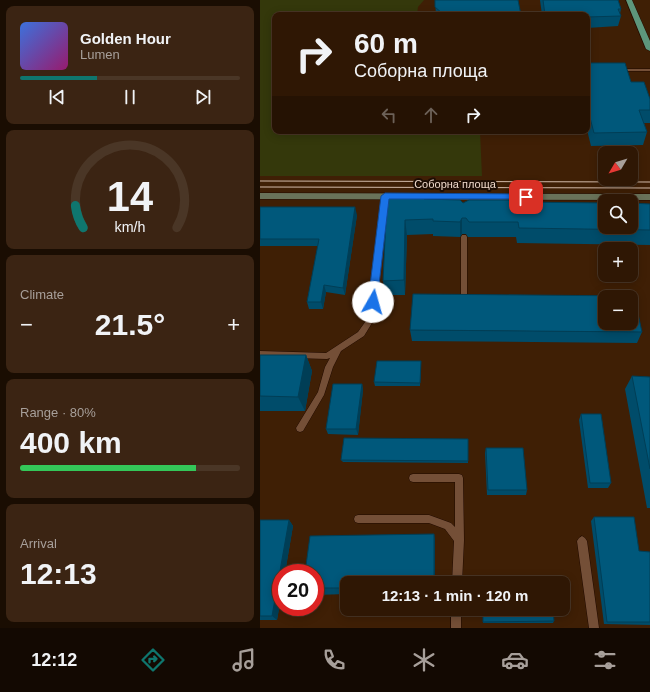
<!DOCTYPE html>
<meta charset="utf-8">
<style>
:root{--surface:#2f1704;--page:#3b2413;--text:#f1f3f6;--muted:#a79f9a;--line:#4a3626;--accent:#0f766e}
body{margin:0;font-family:Arial,sans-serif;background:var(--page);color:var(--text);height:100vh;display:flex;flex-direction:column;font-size:15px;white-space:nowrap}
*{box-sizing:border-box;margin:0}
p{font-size:13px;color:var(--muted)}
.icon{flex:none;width:22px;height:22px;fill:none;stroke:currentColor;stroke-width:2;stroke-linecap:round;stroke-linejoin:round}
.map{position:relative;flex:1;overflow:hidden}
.details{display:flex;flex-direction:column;gap:6px;padding:6px;background:#1a0d02;width:260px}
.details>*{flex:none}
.top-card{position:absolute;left:12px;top:12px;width:318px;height:122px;border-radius:8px;box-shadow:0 2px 10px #0003,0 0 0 1px var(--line);background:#2f1704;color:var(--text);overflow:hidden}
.needle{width:26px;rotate:232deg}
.tools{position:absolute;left:338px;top:146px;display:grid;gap:8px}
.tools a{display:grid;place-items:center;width:40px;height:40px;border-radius:8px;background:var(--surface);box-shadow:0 2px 10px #0003,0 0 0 1px var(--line);font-size:20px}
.speed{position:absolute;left:12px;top:564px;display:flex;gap:8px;font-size:20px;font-weight:700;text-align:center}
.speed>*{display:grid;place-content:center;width:52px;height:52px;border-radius:50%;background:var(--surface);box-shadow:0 2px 10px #0003,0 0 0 1px var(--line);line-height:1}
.speed .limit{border:6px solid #d22;background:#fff;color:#111}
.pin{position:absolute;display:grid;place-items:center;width:34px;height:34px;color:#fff;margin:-17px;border-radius:8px;box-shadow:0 2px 6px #0006}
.me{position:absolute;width:44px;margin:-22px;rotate:7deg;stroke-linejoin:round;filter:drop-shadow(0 0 3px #0008)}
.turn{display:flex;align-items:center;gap:14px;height:84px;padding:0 16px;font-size:18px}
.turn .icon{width:52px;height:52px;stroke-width:2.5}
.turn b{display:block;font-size:28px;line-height:34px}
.lanes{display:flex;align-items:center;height:38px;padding:0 16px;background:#0003;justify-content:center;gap:20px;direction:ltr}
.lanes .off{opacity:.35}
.big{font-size:30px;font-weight:800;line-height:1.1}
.details .card{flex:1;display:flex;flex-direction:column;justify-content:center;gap:6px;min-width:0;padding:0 14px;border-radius:8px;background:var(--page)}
.details .dial{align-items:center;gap:0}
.dial svg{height:104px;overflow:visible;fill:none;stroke:var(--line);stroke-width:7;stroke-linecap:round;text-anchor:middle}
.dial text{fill:var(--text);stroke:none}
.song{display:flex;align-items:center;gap:12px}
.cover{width:48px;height:48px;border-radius:6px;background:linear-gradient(135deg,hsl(220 70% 55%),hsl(320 70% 35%))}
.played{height:4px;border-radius:2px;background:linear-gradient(90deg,var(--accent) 35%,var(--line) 35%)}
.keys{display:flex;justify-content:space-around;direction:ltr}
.heat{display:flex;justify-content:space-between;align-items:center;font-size:22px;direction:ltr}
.charge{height:6px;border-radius:3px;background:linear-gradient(90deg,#34c759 80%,var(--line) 0)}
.trip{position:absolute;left:80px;top:576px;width:230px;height:40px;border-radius:8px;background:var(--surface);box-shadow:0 2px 10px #0003,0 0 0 1px var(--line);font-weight:800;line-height:40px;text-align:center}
.tabs{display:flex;height:64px;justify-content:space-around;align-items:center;background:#130902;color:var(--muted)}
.tabs .icon{width:28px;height:28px}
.tabs .on{color:var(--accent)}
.tabs b{font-size:18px;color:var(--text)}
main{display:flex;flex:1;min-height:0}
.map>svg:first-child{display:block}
.green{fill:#34380b}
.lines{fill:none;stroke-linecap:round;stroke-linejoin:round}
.service-casing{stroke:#210a00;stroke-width:1}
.secondary-casing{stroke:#210a00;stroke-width:1}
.primary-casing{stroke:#210a00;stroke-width:1}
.service{fill:#744f37;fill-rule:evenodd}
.secondary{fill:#697259;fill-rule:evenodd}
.primary{fill:#5d967b;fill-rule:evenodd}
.tram{stroke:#d2baaa;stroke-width:1}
.wall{fill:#004c6a}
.shaded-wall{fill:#003e56}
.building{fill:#00587b;stroke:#003e56;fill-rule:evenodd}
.route{fill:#1a73e8;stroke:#114b97}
.labels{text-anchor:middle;stroke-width:4;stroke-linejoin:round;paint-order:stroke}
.street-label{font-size:11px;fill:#f0dacc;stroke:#1c0d04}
</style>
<main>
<section class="details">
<div class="card">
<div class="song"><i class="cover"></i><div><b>Golden Hour</b><p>Lumen</p></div></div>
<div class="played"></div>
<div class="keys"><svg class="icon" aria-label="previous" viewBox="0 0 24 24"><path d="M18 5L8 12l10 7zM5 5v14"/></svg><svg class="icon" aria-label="pause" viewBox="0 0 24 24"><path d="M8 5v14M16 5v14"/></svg><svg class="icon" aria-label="next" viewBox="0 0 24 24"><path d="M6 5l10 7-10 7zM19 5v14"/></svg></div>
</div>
<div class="card dial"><svg viewBox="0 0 100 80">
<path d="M14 69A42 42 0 1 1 86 69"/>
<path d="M14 69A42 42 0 0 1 8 52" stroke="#0f766e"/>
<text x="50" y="56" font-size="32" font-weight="700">14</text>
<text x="50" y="72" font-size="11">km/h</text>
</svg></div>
<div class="card"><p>Climate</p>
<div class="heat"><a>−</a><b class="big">21.5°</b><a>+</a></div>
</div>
<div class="card"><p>Range · 80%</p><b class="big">400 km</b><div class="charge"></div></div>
<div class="card"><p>Arrival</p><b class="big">12:13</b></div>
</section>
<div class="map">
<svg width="390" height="628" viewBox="0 0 390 628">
<rect width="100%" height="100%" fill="#3f1f05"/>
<!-- green -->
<path class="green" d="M 0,0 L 164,0 L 158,7 L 157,15 L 15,15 L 15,131 L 220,131 L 222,176 L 0,176 Z"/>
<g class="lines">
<!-- service casing -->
<g class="service-casing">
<path id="service" d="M 356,69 L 390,69 L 390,71 L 356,71 Z
M 125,194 L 128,196 L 115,318 L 104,336 L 81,351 L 73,367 L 64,395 L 43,431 L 40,432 L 37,431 L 36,428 L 58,392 L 65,367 L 70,358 L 67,359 L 0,357 L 0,351 L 66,353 L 98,332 L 108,318 L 122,196 Z
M 202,235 L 206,235 L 207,237 L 207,295 L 212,296 L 213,298 L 212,300 C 209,301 205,301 202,300 L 201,298 L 201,237 Z
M 153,474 L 199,474 L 202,475 L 203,478 L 204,540 L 202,583 L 192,583 L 194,541 L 185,529 L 169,523 L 98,523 L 95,522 L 94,519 L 95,516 L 98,515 L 169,515 L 191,523 L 195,527 L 195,482 L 153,482 L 150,481 L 149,478 L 150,475 Z
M 322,536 L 325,538 L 327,541 L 339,628 L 329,628 L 317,541 L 319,538 Z
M 191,609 L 201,609 L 201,628 L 191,628 Z"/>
</g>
<!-- secondary casing -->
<g class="secondary-casing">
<path id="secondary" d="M 0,193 L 390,194 L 390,200 L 0,199 Z"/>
</g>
<!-- primary casing -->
<g class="primary-casing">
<path id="primary" d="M 366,0 L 372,0 L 390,41 L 390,51 L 386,49 Z"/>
</g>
<!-- service -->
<use href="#service" class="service"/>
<!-- secondary -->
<use href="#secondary" class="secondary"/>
<!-- primary -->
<use href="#primary" class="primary"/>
<!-- tram -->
<path class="tram" d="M 0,181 L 390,182
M 0,187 L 390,188"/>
</g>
<!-- wall -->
<path class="wall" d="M 175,0 L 261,15 L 176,15 Z
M 280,0 L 358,0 L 361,9 L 360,14 L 361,16 L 358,26 L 327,28 L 327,15 L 282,15 Z
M 327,63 L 371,82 L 390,99 L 390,123 L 384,123 L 387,132 L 383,145 L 331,146 L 327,130 Z
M 127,198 L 164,199 L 203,203 L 257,202 L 390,204 L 390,245 L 257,243 L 256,237 L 208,237 L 206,234 L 202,234 L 200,237 L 173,236 L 173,234 L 147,235 L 145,295 L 125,295 L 123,281 Z
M 0,207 L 97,215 L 85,295 L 66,292 L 63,309 L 49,309 L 47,302 L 58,246 L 0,246 Z
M 150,330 L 382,332 L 377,343 L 152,341 Z
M 0,355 L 46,355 L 52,371 L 45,411 L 0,411 Z
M 161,361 L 160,386 L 115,386 L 114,382 Z
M 372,376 L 390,377 L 390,508 L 387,508 L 365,389 Z
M 102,384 L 103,390 L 98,435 L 68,434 L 66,429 Z
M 321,414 L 351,483 L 348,488 L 328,488 L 319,420 Z
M 208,439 L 208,463 L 83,462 L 81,460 Z
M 226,448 L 267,490 L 266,495 L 227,495 L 225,453 Z
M 334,517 L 379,551 L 390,552 L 390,625 L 344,624 L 331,521 Z
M 0,520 L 29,520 L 33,526 L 17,620 L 0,620 Z
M 174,534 L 175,542 L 175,583 L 87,583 L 87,594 L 55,595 L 55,573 Z
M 223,609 L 293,609 L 294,621 L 293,623 L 223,623 Z"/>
<!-- shaded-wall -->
<path class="shaded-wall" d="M 95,207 L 97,215 L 85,295 L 83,288 Z
M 202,218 L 202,234 L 200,237 L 200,222 Z
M 145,220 L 147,235 L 145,295 L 144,280 Z
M 64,285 L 66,292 L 63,309 L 61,302 Z
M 46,355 L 52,371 L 45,411 L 38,397 Z
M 102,384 L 103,390 L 98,435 L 96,429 Z
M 29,520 L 33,526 L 25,573 L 21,573 L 21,599 L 17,620 L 12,616 Z
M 174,534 L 175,542 L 175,583 L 174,583 Z"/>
<!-- building -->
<path class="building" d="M 175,0 L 258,0 L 261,15 L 189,15 L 183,14 L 175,7 Z
M 283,0 L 358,0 L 361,9 L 358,9 L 361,16 L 327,17 L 327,15 L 285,15 Z
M 327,63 L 365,63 L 371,82 L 384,82 L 390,99 L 390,110 L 379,110 L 387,132 L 334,133 L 328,110 L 327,110 Z
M 164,197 L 164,199 L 200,200 L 203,203 L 209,200 L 257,200 L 257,202 L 345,203 L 345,227 L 371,227 L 371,203 L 390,204 L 390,230 L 259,228 L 258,222 L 209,222 L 206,218 L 202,218 L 200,222 L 173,221 L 173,219 L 145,220 L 144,280 L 123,281 L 127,198 Z
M 0,207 L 95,207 L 83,288 L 64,285 L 61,302 L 47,302 L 59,239 L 0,239 Z
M 153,294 L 374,296 L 382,332 L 150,330 ZM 345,297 L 371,297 L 371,323 L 345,323 Z
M 0,355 L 46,355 L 38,397 L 0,396 Z
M 117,361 L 161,361 L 160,383 L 114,382 Z
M 372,376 L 390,377 L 390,469 Z
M 73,384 L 102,384 L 96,429 L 66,429 Z
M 321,414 L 341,414 L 351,483 L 330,483 Z
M 84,438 L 208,439 L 208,461 L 81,460 Z
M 226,448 L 263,448 L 267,490 L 228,490 Z
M 334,517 L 374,517 L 379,551 L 390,552 L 390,622 L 347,622 Z
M 0,520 L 29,520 L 12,616 L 0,616 Z
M 174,534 L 174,583 L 87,583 L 87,588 L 55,588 L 55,573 L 45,573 L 50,536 Z
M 222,578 L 290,578 L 290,583 L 222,583 Z
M 223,609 L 293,609 L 294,621 L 223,622 Z"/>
<!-- route -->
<path class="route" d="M 125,193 L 266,194 L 270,197 L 266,199 L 129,199 L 117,302 L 113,306 L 108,302 L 121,196 Z"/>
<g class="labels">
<!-- street labels -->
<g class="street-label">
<text x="195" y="188">Соборна площа</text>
</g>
</g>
</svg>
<div class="tools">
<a><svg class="needle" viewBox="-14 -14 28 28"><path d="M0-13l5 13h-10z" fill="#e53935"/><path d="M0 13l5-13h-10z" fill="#a79f9a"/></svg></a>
<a><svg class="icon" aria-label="search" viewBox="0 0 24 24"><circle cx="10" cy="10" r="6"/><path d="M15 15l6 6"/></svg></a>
<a>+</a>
<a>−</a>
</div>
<div class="speed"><div class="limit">20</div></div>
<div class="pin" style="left:266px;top:197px;background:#d93025"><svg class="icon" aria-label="arrive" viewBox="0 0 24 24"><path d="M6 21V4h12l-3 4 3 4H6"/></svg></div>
<svg class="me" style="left:113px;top:302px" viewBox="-20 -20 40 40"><circle r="19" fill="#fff"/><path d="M0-13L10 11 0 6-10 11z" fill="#1a73e8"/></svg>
<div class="trip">12:13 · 1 min · 120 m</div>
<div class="top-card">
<div class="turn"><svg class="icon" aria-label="right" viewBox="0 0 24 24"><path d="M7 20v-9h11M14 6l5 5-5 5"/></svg><div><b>60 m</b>Соборна площа</div></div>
<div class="lanes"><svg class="icon off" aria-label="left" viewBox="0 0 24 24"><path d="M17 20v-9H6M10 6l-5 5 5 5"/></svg><svg class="icon off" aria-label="ahead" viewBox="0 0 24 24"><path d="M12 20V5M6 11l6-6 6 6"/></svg><svg class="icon" aria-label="right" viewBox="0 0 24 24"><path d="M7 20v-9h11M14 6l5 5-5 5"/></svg></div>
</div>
</div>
</main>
<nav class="tabs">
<b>12:12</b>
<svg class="icon on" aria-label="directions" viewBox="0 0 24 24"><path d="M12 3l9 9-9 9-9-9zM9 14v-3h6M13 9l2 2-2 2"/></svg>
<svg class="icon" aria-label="music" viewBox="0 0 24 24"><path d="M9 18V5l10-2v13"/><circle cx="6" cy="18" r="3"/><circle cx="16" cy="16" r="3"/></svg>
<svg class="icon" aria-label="phone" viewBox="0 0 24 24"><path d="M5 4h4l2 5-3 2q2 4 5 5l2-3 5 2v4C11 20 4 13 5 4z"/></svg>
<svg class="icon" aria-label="climate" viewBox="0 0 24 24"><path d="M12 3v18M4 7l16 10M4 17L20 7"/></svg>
<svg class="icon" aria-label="car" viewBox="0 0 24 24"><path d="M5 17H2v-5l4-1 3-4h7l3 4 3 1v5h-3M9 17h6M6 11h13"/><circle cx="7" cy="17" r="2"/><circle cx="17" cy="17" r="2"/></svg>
<svg class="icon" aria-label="filters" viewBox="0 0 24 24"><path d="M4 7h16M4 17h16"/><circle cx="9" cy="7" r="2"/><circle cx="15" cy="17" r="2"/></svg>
</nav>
